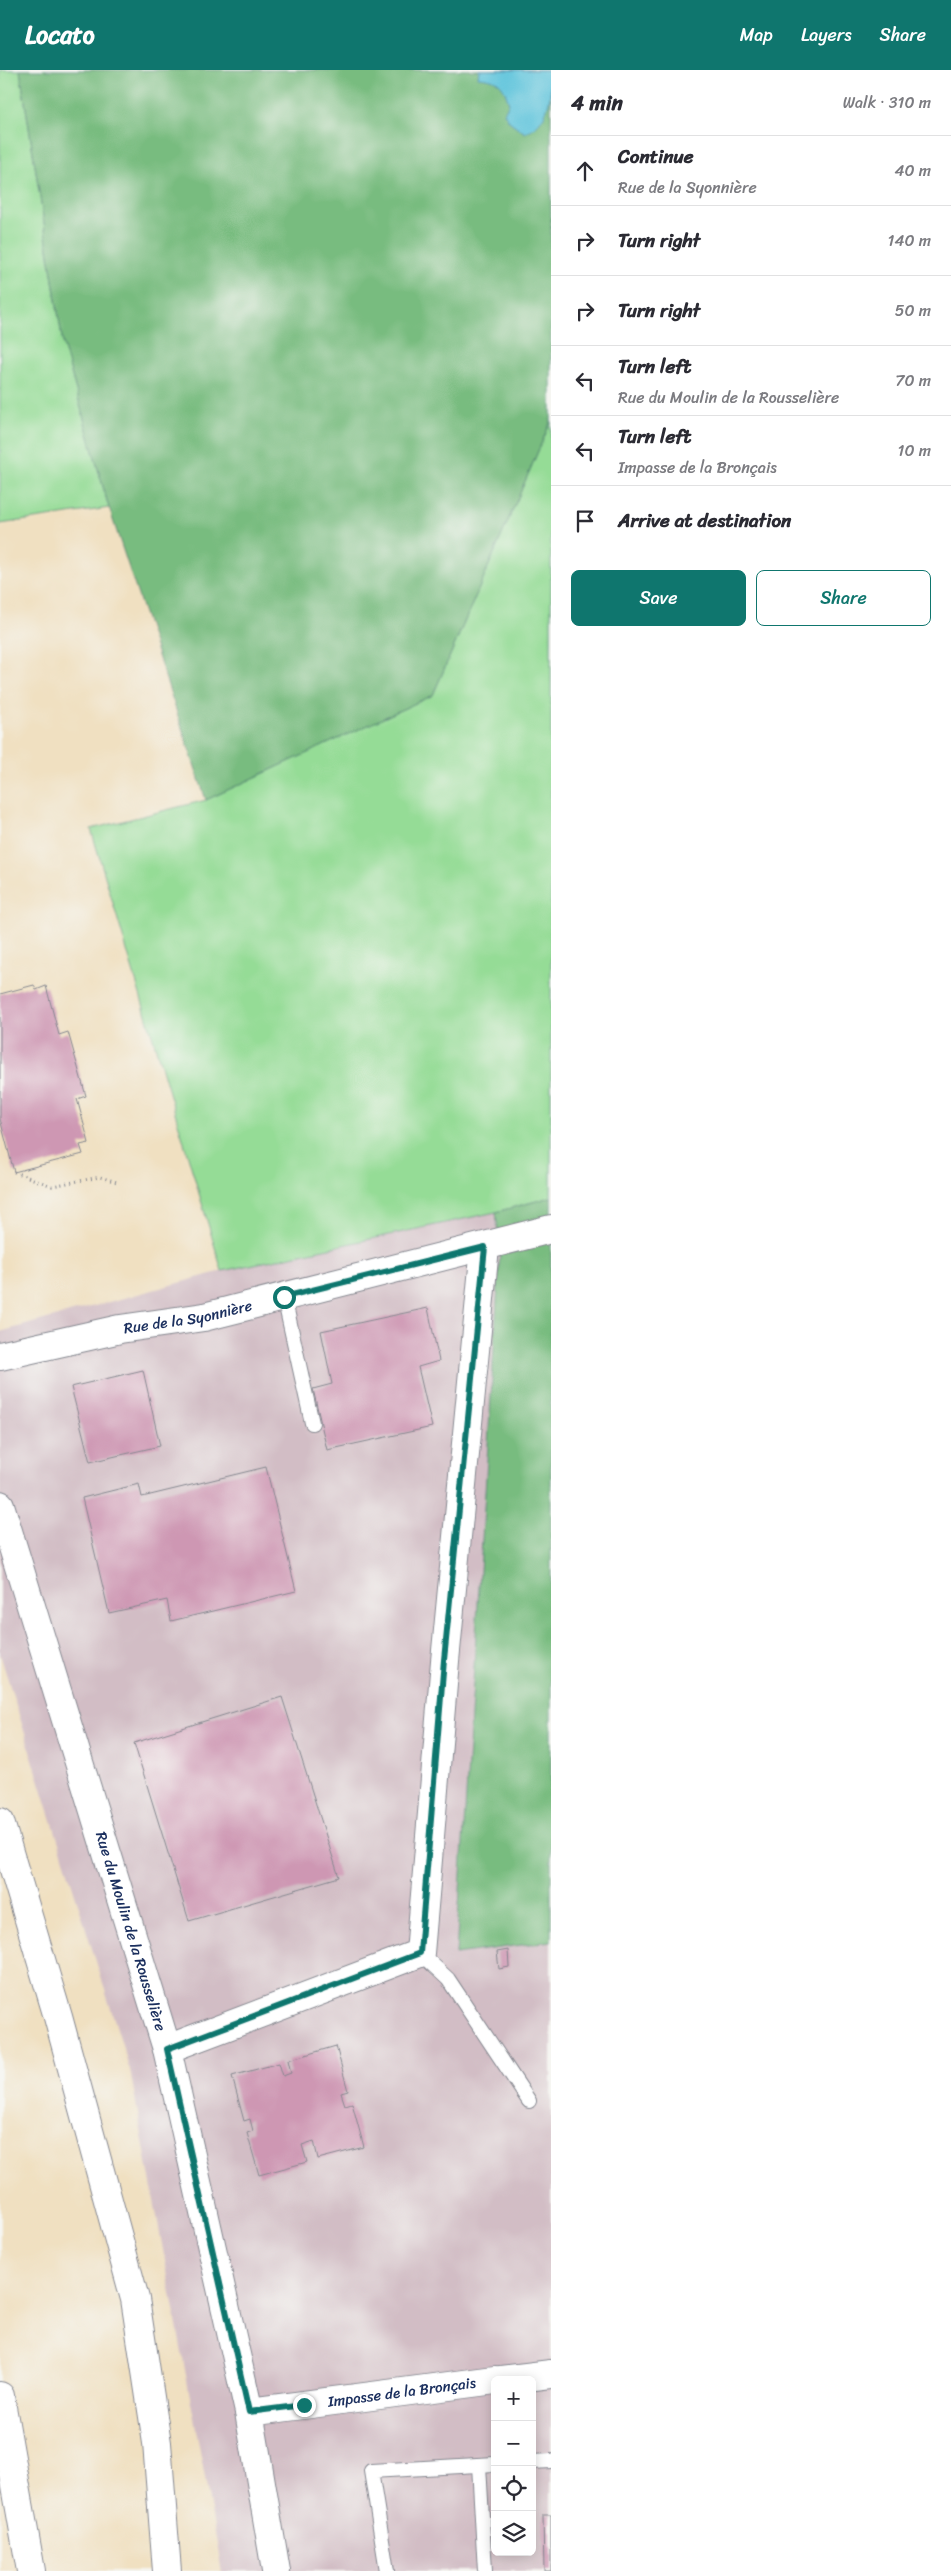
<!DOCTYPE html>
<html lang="en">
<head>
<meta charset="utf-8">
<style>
  :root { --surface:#fff; --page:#f2f2f3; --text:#2b2b33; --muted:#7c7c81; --line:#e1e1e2; --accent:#0f766e }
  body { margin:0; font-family:Sriracha,sans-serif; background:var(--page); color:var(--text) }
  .controls { position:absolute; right:15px; bottom:15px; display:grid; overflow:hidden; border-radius:8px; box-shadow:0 2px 12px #0003 }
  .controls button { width:45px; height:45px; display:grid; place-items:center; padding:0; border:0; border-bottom:1px solid var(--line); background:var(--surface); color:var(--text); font:25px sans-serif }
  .stop { position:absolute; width:15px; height:15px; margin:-11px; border:4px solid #0f766e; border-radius:50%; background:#fff }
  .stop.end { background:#0f766e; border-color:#fff; box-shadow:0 1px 5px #0008 }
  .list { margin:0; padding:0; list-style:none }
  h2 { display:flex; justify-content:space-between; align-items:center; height:65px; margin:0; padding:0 20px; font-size:21px }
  h2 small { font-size:16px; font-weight:400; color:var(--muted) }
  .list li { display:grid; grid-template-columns:32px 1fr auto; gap:15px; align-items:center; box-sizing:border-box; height:70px; padding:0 20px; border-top:1px solid var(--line) }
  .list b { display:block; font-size:19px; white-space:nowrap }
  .list p { margin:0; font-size:16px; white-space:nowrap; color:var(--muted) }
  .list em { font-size:16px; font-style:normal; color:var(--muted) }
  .actions { display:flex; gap:10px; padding:15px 20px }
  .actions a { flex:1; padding:11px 0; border:1px solid var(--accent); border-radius:8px; text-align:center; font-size:18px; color:var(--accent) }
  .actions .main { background:var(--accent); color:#fff }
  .icon { flex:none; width:28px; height:28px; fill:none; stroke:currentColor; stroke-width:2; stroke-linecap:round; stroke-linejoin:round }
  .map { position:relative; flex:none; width:551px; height:2501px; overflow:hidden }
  header { display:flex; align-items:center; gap:30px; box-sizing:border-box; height:70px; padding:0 25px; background:var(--accent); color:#fff }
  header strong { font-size:24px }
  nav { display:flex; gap:28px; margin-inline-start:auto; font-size:18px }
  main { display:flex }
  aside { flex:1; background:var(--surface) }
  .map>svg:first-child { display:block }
  .industrial { fill:#d2bdc5; fill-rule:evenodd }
  .green { fill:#95dc96; stroke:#58867a }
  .forest { fill:#78bc7f; stroke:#4a766e }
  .water { fill:#5fc4dc; stroke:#3d7a9d }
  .building { fill:#ce97b3 }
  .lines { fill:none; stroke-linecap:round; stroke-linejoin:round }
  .service-casing { stroke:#868890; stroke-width:16 }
  .minor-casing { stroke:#868890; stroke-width:30 }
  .tertiary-casing { stroke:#868890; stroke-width:30 }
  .trunk-casing { stroke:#868890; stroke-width:30 }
  .path { stroke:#868890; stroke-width:3; stroke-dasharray:1 4; stroke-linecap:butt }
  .service { stroke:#fff; stroke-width:14 }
  .minor { stroke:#fff; stroke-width:28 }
  .tertiary { stroke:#fff; stroke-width:28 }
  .trunk { stroke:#fff; stroke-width:28 }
  .route { stroke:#0f766e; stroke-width:6 }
  .labels { text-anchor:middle; stroke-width:4; stroke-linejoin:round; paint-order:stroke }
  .street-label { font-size:15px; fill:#1b2f5e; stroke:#f6f6f2 }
</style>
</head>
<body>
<header>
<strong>Locato</strong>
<nav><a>Map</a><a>Layers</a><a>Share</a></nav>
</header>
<main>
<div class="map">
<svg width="551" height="2501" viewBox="0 0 551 2501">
  <rect width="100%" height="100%" fill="#f6f6f2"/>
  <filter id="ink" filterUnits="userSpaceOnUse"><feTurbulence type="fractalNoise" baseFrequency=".02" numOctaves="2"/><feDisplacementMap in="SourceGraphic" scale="10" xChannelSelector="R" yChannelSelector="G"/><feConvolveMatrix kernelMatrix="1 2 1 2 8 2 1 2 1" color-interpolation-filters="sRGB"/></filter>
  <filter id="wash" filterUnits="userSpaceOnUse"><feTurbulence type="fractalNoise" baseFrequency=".0096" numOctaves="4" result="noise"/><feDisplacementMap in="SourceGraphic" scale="20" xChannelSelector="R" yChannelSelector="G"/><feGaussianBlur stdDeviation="1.12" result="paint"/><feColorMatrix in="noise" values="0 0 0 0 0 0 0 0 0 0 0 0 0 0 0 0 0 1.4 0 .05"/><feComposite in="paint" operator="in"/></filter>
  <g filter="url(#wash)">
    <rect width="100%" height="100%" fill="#f0e0c1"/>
    <path class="industrial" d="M 496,1142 L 500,1183 L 456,1883 L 551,1871 L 551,2501 L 222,2501 L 130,2000 L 0,1584 L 0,1262 L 222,1201 ZM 495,2310 L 532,2310 L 532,2482 L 495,2482 Z"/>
    <g class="green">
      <path d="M 0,0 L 20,0 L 63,274 L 109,438 L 0,454 Z"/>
      <path d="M 551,351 L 551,1127 L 496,1142 L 222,1201 L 91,759 L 206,730 L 433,625 Z"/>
    </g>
    <g class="forest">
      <path d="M 20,0 L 551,0 L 551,351 L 433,625 L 206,730 L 109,438 L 63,274 Z"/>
      <path d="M 551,1127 L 551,1871 L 456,1884 L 500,1183 L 496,1142 Z"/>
    </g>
    <path class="water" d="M 479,0 L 551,0 C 551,25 551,51 525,63 L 509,51 L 504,43 L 509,33 C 503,13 499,9 478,7 Z"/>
    <g id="blocks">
      <g class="building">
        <path d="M 34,915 L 36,920 L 46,916 L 59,965 L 68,962 L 86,1026 L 77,1029 L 89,1073 L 80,1075 L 83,1084 L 14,1102 L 0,1049 L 0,924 Z"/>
        <path d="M 428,1238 L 439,1291 L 418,1297 L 432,1357 L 327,1380 L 313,1319 L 332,1314 L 321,1261 Z"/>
        <path d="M 143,1300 L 160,1376 L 90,1392 L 71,1317 Z"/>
        <path d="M 266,1397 L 296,1521 L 171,1551 L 167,1530 L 109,1543 L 82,1428 L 139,1414 L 142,1427 Z"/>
        <path d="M 282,1627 L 339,1807 L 189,1851 L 134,1673 Z"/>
        <path d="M 508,1880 L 509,1897 L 499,1899 L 497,1882 Z"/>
        <path d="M 336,1976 L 348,2021 L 341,2023 L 345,2035 L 352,2033 L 364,2077 L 318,2089 L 314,2071 L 302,2075 L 307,2092 L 259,2105 L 247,2063 L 253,2061 L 250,2049 L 244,2051 L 232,2006 L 279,1993 L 283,2006 L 291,2003 L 288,1990 Z"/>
        <path d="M 543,2445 L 551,2445 L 551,2501 L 544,2501 Z"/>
      </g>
    </g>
  </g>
  <g filter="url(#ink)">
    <use href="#blocks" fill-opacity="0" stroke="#868890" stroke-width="1"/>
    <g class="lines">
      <g class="service-casing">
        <g id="service">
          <path d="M 284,1227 L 312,1353"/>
          <path d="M 420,1883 L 448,1909 L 529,2031"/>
          <path d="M 532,2392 L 551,2391"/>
          <path d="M 479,2395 L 485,2501"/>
          <path d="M 387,2501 L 371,2401 L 495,2394"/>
        </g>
      </g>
      <g class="minor-casing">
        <g id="minor">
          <path d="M 167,1979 L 420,1883 L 445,1591 L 485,1177"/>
          <path d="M 501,2310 L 551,2304"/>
          <path id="s1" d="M 249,2342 L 495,2310"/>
        </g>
      </g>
      <g class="tertiary-casing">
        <g id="tertiary">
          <path id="s2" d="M 0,1286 L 120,1259 L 204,1247 L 551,1159"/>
          <path id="s3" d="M 0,1435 L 167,1979 L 249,2342 L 276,2501"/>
        </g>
      </g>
      <g class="trunk-casing">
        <g id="trunk">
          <path d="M 0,1752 L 58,1947 L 135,2229 L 157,2373 L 167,2501"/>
          <path d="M 0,2326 L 31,2501"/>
        </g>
      </g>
      <path class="path" d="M 14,1102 L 52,1116 L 100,1107 L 117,1112"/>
      <use href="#service" class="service"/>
      <use href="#minor" class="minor"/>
      <use href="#tertiary" class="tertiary"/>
      <use href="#trunk" class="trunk"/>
    </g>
  </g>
  <g class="lines" filter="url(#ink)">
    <path class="route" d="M 284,1227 L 485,1177 L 444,1590 L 420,1883 L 167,1979 L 249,2342 L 304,2335"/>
  </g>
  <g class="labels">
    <g class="street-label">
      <text dy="5" stroke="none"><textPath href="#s2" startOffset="192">Rue de la Syonnière</textPath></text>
      <text dy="5" stroke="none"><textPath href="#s3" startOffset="446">Rue du Moulin de la Rousselière</textPath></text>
      <text dy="5" stroke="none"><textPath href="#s1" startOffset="154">Impasse de la Bronçais</textPath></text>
    </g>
  </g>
</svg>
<div class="controls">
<button>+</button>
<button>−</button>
<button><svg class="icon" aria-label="locate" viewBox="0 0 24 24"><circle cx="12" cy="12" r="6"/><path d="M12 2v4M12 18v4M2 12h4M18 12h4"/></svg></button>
<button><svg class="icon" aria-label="layers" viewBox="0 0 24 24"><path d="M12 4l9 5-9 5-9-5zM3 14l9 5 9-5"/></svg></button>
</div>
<div class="stop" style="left:284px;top:1227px"></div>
<div class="stop end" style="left:304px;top:2335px"></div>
</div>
<aside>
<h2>4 min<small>Walk · 310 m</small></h2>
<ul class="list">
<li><svg class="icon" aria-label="ahead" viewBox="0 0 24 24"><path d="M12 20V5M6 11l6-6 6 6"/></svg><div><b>Continue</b><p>Rue de la Syonnière</p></div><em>40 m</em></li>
<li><svg class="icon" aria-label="right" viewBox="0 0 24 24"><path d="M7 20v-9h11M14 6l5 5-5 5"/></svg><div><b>Turn right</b></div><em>140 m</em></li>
<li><svg class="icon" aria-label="right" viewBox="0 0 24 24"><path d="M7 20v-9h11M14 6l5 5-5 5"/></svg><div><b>Turn right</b></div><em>50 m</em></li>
<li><svg class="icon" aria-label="left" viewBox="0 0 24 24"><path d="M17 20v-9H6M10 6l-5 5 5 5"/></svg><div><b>Turn left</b><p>Rue du Moulin de la Rousselière</p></div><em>70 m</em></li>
<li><svg class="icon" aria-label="left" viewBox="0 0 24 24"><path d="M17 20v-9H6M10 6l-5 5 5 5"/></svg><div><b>Turn left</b><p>Impasse de la Bronçais</p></div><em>10 m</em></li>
<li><svg class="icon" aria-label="arrive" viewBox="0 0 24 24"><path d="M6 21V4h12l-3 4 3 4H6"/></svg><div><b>Arrive at destination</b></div></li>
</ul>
<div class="actions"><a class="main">Save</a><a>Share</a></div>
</aside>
</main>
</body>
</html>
